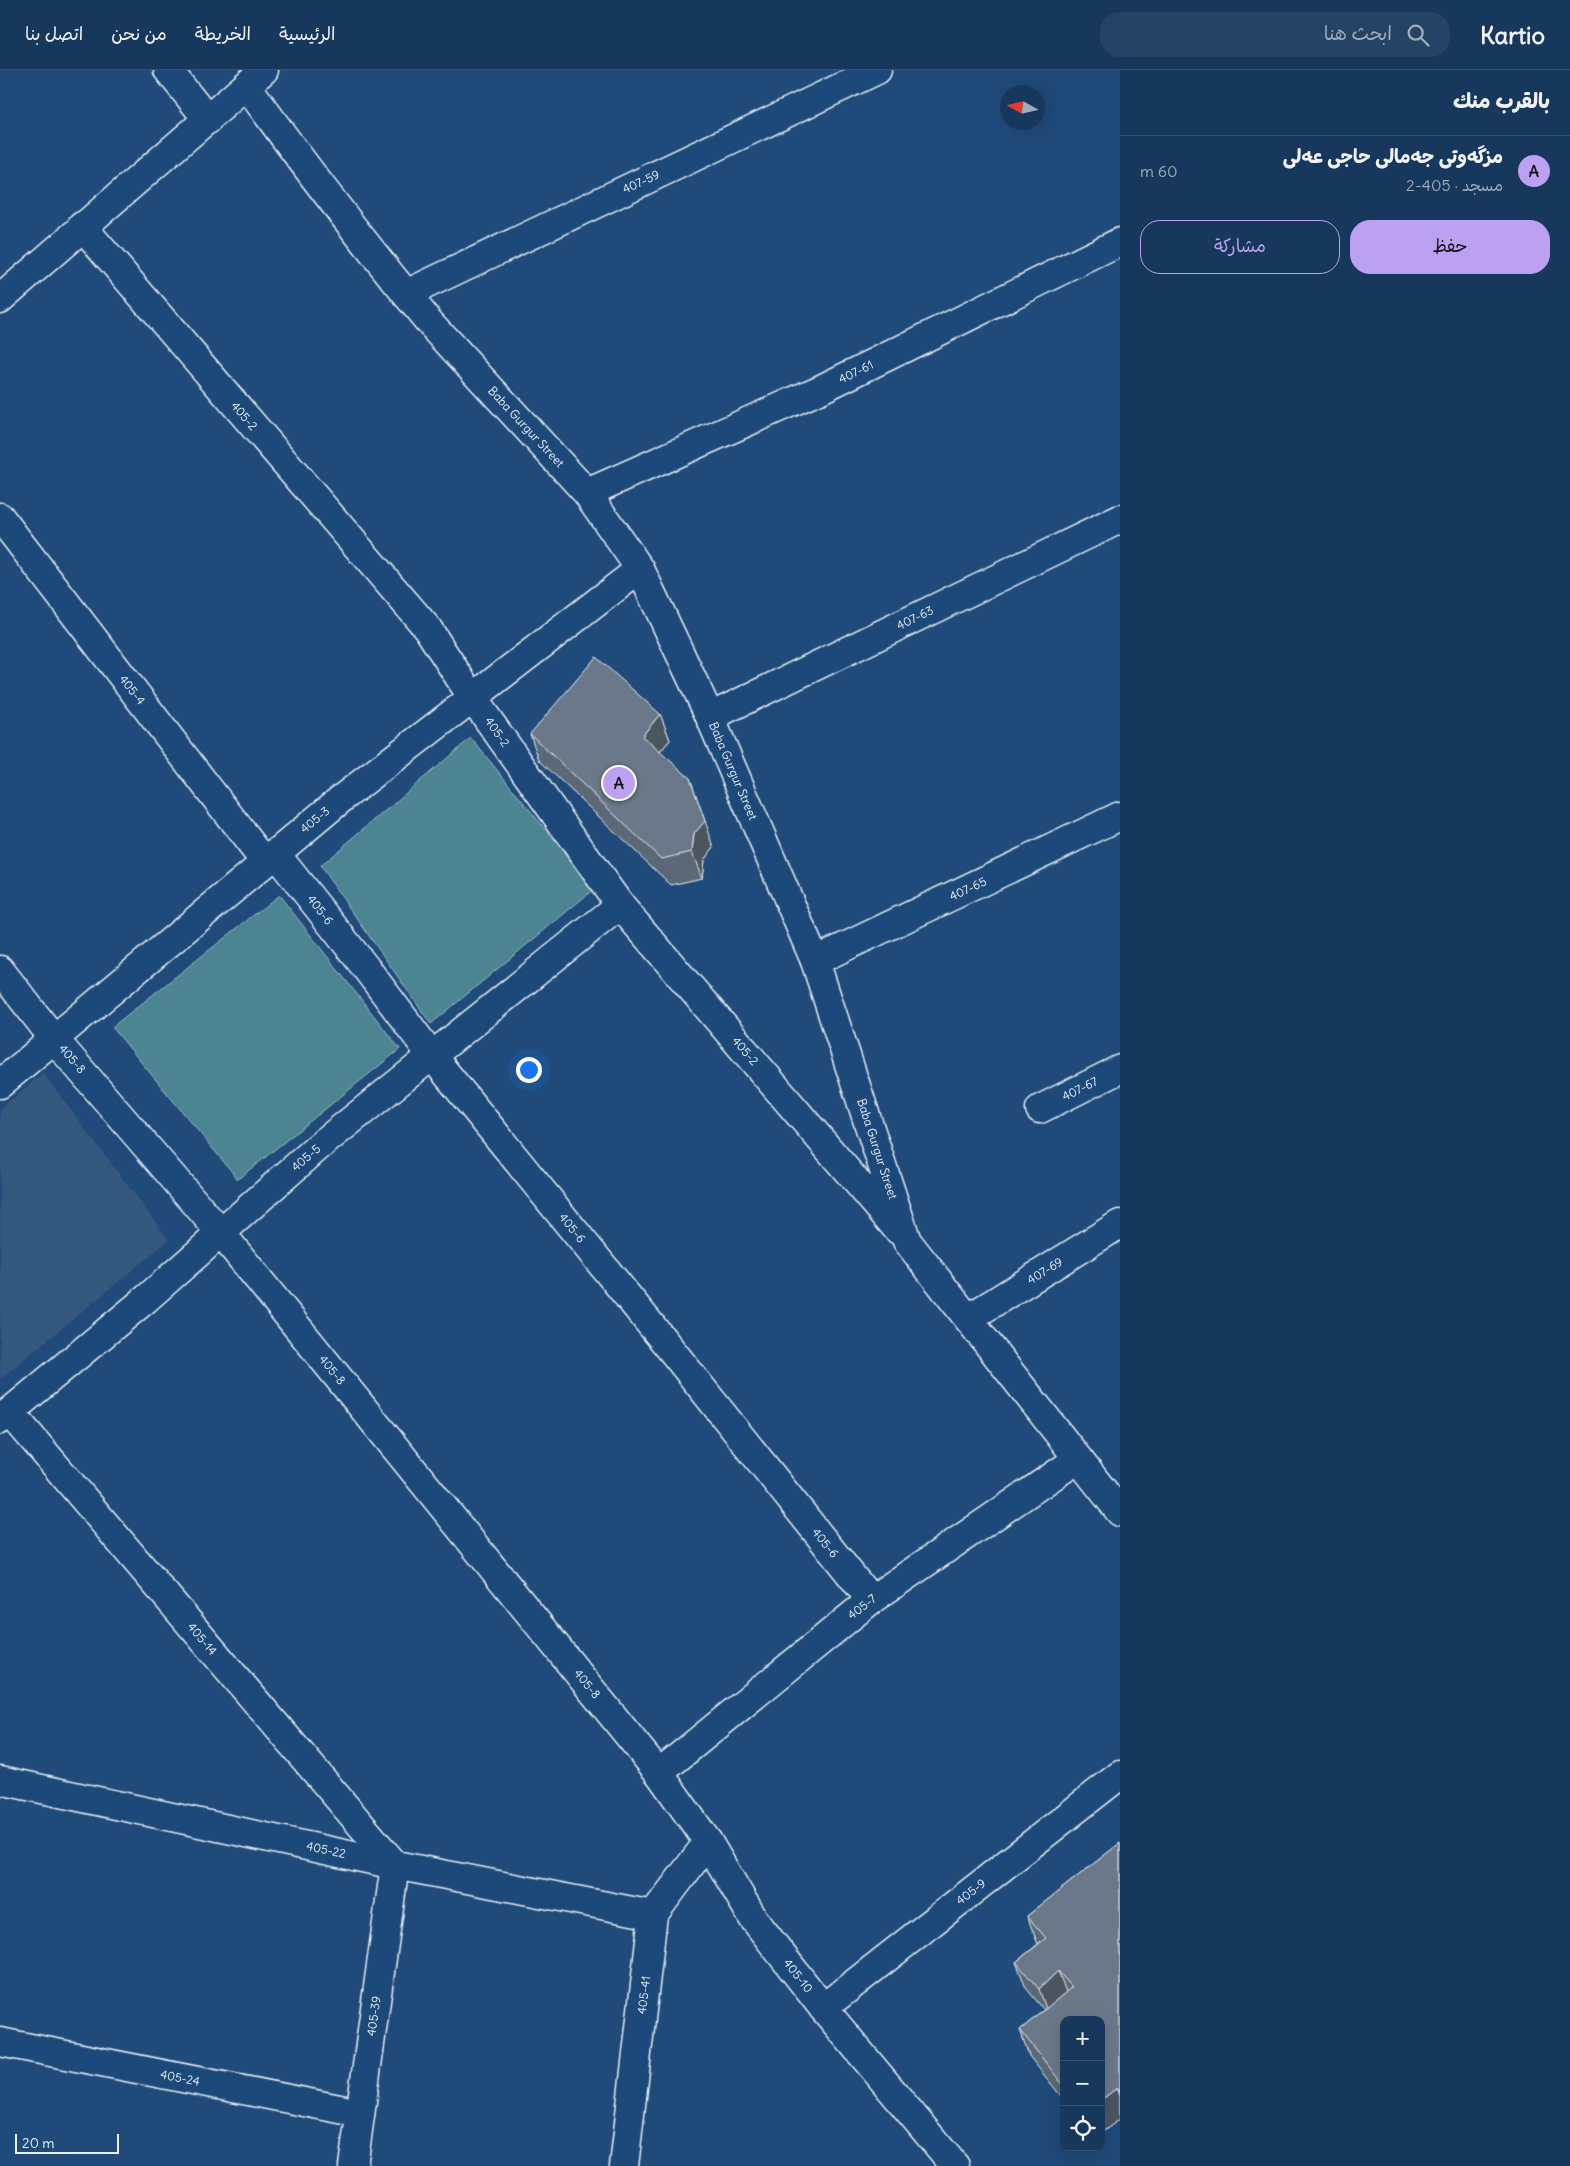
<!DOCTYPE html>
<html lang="ar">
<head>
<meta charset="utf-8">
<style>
  :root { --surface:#17385c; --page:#244365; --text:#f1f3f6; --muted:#9eacbb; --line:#365272; --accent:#bca0f2 }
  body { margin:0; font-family:Delius,"Playpen Sans Arabic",sans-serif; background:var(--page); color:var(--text); direction:rtl }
  .controls { position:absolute; right:15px; bottom:15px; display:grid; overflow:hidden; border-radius:10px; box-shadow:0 5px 20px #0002 }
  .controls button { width:45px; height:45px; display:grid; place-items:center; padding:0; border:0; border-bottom:1px solid var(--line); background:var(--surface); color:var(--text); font:25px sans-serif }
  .compass { position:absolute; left:1000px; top:15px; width:45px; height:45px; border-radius:50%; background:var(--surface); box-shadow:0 5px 20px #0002; rotate:278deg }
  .scale { position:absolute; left:15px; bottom:12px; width:104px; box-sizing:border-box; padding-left:5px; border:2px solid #e8f1f8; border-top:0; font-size:14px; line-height:18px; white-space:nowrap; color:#e8f1f8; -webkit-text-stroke:4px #1f4a7a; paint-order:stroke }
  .you { position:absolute; left:528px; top:999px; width:18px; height:18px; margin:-12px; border:4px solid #fff; border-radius:50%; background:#1a73e8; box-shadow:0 0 0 8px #1a73e833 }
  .badge { display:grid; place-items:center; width:32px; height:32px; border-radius:50%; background:var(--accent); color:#111; font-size:16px; font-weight:700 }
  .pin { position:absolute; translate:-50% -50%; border:2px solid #fff; box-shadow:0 1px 5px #0006 }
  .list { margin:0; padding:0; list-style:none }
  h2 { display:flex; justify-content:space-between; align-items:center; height:65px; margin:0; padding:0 20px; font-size:21px }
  h2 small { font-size:16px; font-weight:400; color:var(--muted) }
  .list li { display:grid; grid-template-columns:32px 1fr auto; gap:15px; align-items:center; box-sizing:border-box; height:70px; padding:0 20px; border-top:1px solid var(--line) }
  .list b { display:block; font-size:19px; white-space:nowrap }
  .list p { margin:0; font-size:16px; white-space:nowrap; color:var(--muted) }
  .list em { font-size:16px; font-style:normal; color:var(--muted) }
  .actions { display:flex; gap:10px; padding:15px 20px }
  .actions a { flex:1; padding:11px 0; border:1px solid var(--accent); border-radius:20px; text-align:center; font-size:18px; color:var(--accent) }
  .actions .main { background:var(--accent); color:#111 }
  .icon { flex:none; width:28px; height:28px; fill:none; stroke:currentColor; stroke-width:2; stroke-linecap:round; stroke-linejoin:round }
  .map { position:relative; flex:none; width:1120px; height:2096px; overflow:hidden; direction:ltr }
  header { display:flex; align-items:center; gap:30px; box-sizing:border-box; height:70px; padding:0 25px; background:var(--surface); border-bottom:1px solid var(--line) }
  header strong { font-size:24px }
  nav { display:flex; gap:28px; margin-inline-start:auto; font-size:18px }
  .search { width:350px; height:45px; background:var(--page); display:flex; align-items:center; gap:12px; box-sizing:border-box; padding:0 18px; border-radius:20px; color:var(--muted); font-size:19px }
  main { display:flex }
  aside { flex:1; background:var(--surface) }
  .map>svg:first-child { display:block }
  .built { fill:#36587e }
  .park { fill:#4e8491; stroke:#9bbac4 }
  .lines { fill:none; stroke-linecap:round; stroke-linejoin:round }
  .minor-casing { stroke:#e8f1f8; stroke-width:31 }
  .minor { stroke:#1f4a7a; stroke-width:28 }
  .wall { fill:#5c6776; stroke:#e8f1f8 }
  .shaded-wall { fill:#4b5460; stroke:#e8f1f8 }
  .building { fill:#6b7889; stroke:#e8f1f8 }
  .labels { text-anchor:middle; stroke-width:4; stroke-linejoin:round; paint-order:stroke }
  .street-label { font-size:12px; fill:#e8f1f8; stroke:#1f4a7a }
</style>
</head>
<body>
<header>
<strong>Kartio</strong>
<div class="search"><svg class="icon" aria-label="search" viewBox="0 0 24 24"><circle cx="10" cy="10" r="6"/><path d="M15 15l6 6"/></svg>ابحث هنا</div>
<nav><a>الرئيسية</a><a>الخريطة</a><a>من نحن</a><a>اتصل بنا</a></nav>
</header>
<main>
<aside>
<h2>بالقرب منك<small></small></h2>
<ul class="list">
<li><span class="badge">A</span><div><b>مزگەوتی جەمالی حاجی عەلی</b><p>مسجد · 405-2</p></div><em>60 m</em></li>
</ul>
<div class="actions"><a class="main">حفظ</a><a>مشاركة</a></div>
</aside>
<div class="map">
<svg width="1120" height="2096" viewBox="0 0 1120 2096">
  <rect width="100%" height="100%" fill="#1f4a7a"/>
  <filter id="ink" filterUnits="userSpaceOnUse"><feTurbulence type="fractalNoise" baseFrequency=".02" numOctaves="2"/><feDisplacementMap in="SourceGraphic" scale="10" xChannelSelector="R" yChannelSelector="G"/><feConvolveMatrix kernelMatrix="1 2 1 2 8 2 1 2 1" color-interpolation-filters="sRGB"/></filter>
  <g filter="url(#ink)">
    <path class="built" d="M 43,1003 L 169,1170 L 0,1309 L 0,1039 Z"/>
    <g class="park">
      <path d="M 471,668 L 594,819 L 431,954 L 320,796 Z"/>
      <path d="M 279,825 L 400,979 L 238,1109 L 112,957 Z"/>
    </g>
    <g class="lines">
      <g class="minor-casing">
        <g id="minor">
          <path d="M 168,0 L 208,50"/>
          <path d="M 247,16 C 305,97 366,176 430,253 L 587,423 L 640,499 L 710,647 L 815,891 L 907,1171 L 1120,1442"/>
          <path d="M 82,156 L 428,559 L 472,627 L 620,835 L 898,1160"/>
          <path d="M 406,224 L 877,0"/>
          <path d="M 0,229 L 264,0"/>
          <path d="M 587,423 L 821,319 L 1120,172"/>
          <path d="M 0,447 L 265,792"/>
          <path d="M 710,647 L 1120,449"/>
          <path d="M 275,783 L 366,898 L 432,986 L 673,1282 L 871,1530"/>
          <path d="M 815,891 L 1120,746"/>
          <path d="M 0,900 L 54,969 L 221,1163 L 659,1703 L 708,1772 L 753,1848 L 823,1938 L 955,2096"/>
          <path d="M 0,1014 L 341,729 L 640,499"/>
          <path d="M 1040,1039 L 1120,999"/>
          <path d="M 969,1248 L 1120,1154"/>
          <path d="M 10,1342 L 395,1795 L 353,2096"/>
          <path d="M 0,1350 L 146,1229 L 318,1077 L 620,835"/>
          <path d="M 659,1703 L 871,1530 L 1078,1389"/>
          <path d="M 0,1710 L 395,1795 L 653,1845"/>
          <path d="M 823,1938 L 1120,1705"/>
          <path d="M 0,1972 L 360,2043"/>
          <path d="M 624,2096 L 653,1845 L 708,1772"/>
        </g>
      </g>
      <use href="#minor" class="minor"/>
    </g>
    <g class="wall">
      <path d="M 660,644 L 670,670 L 660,682 L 714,777 L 704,790 L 702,808 L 671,815 L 539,690 L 530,664 Z"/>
      <path d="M 1120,1773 L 1120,2049 L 1101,2063 L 1101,1950 L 1064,1950 L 1064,2030 L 1029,1986 L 1020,1960 L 1044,1940 L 1026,1918 L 1016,1892 L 1038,1874 L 1037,1872 L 1027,1846 Z"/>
    </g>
    <g class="shaded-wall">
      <path d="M 660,644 L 670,670 L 651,692 L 642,666 Z"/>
      <path d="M 690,708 L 714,777 L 704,790 L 702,808 L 692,782 L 694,764 Z"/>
      <path d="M 1058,1901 L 1068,1927 L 1048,1944 L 1039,1919 Z"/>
      <path d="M 1117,2018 L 1120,2026 L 1120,2049 L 1101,2063 L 1101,2030 Z"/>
    </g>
    <g class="building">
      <path d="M 596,587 L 660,644 L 642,666 L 690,708 L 705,751 L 694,764 L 692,782 L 661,789 L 530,664 Z"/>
      <path d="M 1120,1773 L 1120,2022 L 1117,2018 L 1101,2030 L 1101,1950 L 1064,1950 L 1064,2016 L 1020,1960 L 1072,1917 L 1058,1901 L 1039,1919 L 1016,1892 L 1046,1868 L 1027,1846 Z"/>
    </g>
  </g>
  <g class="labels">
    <g class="street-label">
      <text transform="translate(641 112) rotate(-25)" y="4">407-59</text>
      <text transform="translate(856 302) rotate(-26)" y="4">407-61</text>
      <text transform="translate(244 346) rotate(49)" y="4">405-2</text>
      <text transform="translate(526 357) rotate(47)" y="4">Baba Gurgur Street</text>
      <text transform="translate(915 548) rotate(-26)" y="4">407-63</text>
      <text transform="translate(132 620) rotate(52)" y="4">405-4</text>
      <text transform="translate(497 662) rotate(55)" y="4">405-2</text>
      <text transform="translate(733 701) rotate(67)" y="4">Baba Gurgur Street</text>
      <text transform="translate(315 750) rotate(-40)" y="4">405-3</text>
      <text transform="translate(968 819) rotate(-25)" y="4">407-65</text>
      <text transform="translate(320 840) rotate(52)" y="4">405-6</text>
      <text transform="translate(745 981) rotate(49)" y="4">405-2</text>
      <text transform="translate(72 989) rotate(49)" y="4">405-8</text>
      <text transform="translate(1080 1019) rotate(-26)" y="4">407-67</text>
      <text transform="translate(877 1079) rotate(72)" y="4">Baba Gurgur Street</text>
      <text transform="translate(306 1088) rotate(-41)" y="4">405-5</text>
      <text transform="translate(572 1158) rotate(51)" y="4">405-6</text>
      <text transform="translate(1045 1201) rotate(-32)" y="4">407-69</text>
      <text transform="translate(332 1300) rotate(51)" y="4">405-8</text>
      <text transform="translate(825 1473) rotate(51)" y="4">405-6</text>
      <text transform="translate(862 1537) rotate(-38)" y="4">405-7</text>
      <text transform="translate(202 1569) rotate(50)" y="4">405-14</text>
      <text transform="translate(587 1614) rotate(51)" y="4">405-8</text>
      <text transform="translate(326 1780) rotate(12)" y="4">405-22</text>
      <text transform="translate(971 1822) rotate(-38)" y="4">405-9</text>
      <text transform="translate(798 1906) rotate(52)" y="4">405-10</text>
      <text transform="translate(644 1925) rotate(-83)" y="4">405-41</text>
      <text transform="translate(374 1946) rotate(-82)" y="4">405-39</text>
      <text transform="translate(180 2008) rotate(11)" y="4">405-24</text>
    </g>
  </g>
</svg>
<div class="controls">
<button>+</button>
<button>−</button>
<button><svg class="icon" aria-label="locate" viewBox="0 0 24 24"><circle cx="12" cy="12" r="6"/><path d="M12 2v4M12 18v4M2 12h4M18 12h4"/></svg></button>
</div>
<svg class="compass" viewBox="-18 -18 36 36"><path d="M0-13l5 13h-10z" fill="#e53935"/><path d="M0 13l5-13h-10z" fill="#9eacbb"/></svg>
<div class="scale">20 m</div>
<div class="you"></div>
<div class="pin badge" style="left:619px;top:713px">A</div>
</div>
</main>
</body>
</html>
